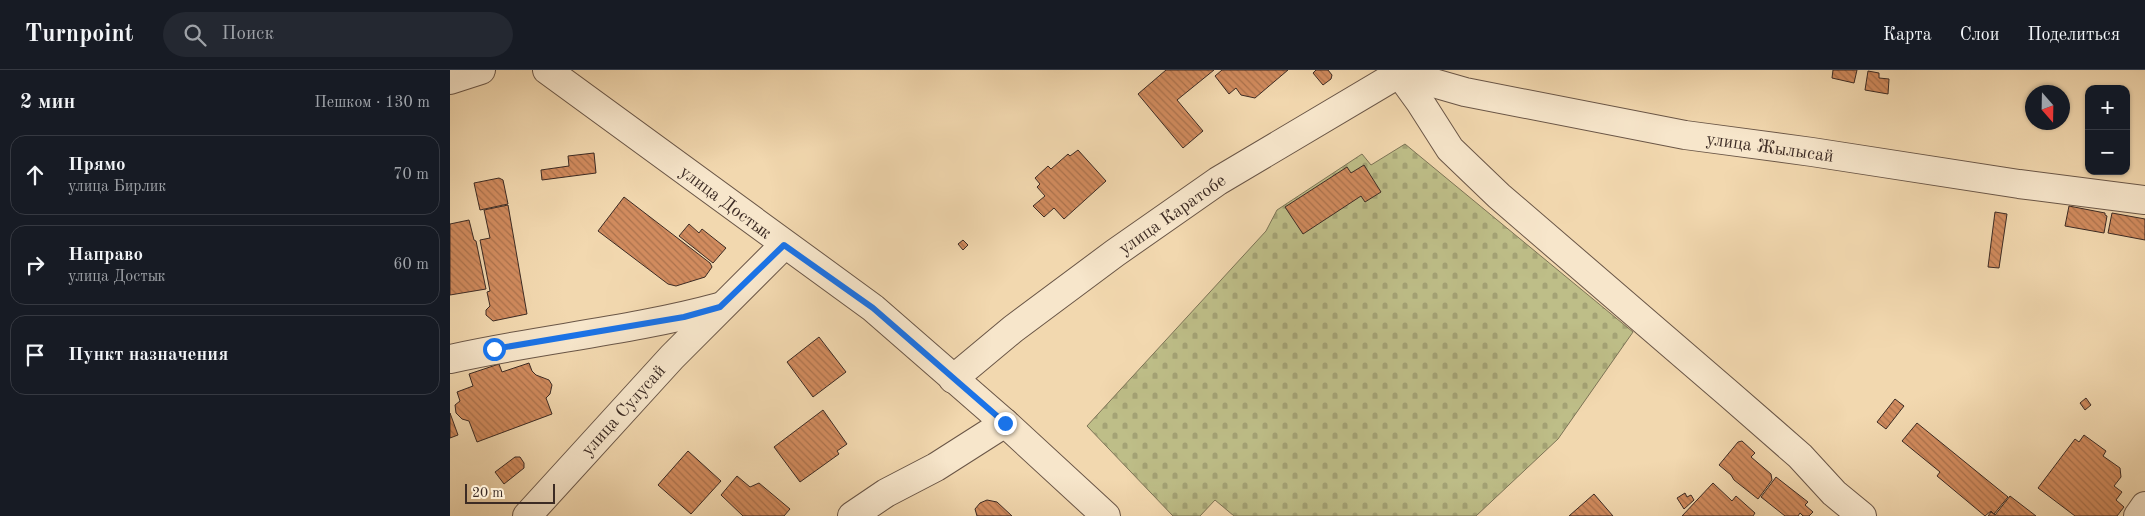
<!DOCTYPE html>
<html lang="ru">
<head>
<meta charset="utf-8">
<style>
  :root { --surface:#171b24; --page:#242831; --text:#f1f3f6; --muted:#9ea1a6; --line:#363941 }
  body { margin:0; font-family:"Old Standard TT",serif; background:var(--page); color:var(--text) }
  .controls { position:absolute; right:15px; top:15px; display:grid; overflow:hidden; border-radius:10px; box-shadow:0 1px 4px #0004 }
  .controls button { width:45px; height:45px; display:grid; place-items:center; padding:0; border:0; border-bottom:1px solid var(--line); background:var(--surface); color:var(--text); font:25px sans-serif }
  .compass { position:absolute; left:1575px; top:15px; width:45px; height:45px; border-radius:50%; background:var(--surface); box-shadow:0 1px 4px #0004; rotate:160deg }
  .scale { position:absolute; left:15px; bottom:12px; width:90px; box-sizing:border-box; padding-left:5px; border:2px solid #3c2b24; border-top:0; font-size:14px; line-height:18px; white-space:nowrap; color:#3c2b24; -webkit-text-stroke:4px #f7e6cb; paint-order:stroke }
  .stop { position:absolute; width:15px; height:15px; margin:-11px; border:4px solid #1a73e8; border-radius:50%; background:#fff }
  .stop.end { background:#1a73e8; border-color:#fff; box-shadow:0 1px 5px #0008 }
  .list { margin:0; padding:0; list-style:none }
  h2 { display:flex; justify-content:space-between; align-items:center; height:65px; margin:0; padding:0 20px; font-size:21px }
  h2 small { font-size:16px; font-weight:400; color:var(--muted) }
  .list li { display:grid; grid-template-columns:32px 1fr auto; gap:15px; align-items:center; box-sizing:border-box; height:80px; margin:0 10px 10px; padding:0 10px; border:1px solid var(--line); border-radius:15px }
  .list b { display:block; font-size:19px; white-space:nowrap }
  .list p { margin:0; font-size:16px; white-space:nowrap; color:var(--muted) }
  .list em { font-size:16px; font-style:normal; color:var(--muted) }
  .icon { flex:none; width:28px; height:28px; fill:none; stroke:currentColor; stroke-width:2; stroke-linecap:round; stroke-linejoin:round }
  .map { position:relative; flex:none; width:1695px; height:446px; overflow:hidden }
  header { display:flex; align-items:center; gap:30px; box-sizing:border-box; height:70px; padding:0 25px; background:var(--surface); border-bottom:1px solid var(--line) }
  header strong { font-size:24px }
  nav { display:flex; gap:28px; margin-inline-start:auto; font-size:18px }
  .search { width:350px; height:45px; background:var(--page); display:flex; align-items:center; gap:12px; box-sizing:border-box; padding:0 18px; border-radius:28px; color:var(--muted); font-size:19px }
  main { display:flex }
  aside { flex:1; background:var(--surface) }
  .map>svg:first-child { display:block }
  .cemetery { fill:url(#cemetery-stones); stroke:#7d7456 }
  .building { fill:url(#building-back-hatch); stroke:#3c2b24 }
  .lines { fill:none; stroke-linecap:round; stroke-linejoin:round }
  .minor-casing { stroke:#6a5647; stroke-width:30 }
  .minor { stroke:#f7e6cb; stroke-width:28 }
  .route { stroke:#1a73e8; stroke-width:6 }
  .labels { text-anchor:middle; stroke-width:4.5; stroke-linejoin:round; paint-order:stroke }
  .street-label { font-size:18px; fill:#3c2b24; stroke:#f7e6cb }
</style>
</head>
<body>
<header>
<strong>Turnpoint</strong>
<div class="search"><svg class="icon" aria-label="search" viewBox="0 0 24 24"><circle cx="10" cy="10" r="6"/><path d="M15 15l6 6"/></svg>Поиск</div>
<nav><a>Карта</a><a>Слои</a><a>Поделиться</a></nav>
</header>
<main>
<aside>
<h2>2 мин<small>Пешком · 130 m</small></h2>
<ul class="list">
<li><svg class="icon" aria-label="ahead" viewBox="0 0 24 24"><path d="M12 20V5M6 11l6-6 6 6"/></svg><div><b>Прямо</b><p>улица Бирлик</p></div><em>70 m</em></li>
<li><svg class="icon" aria-label="right" viewBox="0 0 24 24"><path d="M7 20v-9h11M14 6l5 5-5 5"/></svg><div><b>Направо</b><p>улица Достык</p></div><em>60 m</em></li>
<li><svg class="icon" aria-label="arrive" viewBox="0 0 24 24"><path d="M6 21V4h12l-3 4 3 4H6"/></svg><div><b>Пункт назначения</b></div></li>
</ul>
</aside>
<div class="map">
<svg width="1695" height="446" viewBox="0 0 1695 446">
  <defs>
    <pattern id="cemetery-stones" width="16" height="16" patternUnits="userSpaceOnUse" patternTransform="scale(1.25)"><rect width="16" height="16" fill="#bebe88"/><path d="M2 7V4a2 2 0 0 1 4 0v3zM10 15v-3a2 2 0 0 1 4 0v3z" fill="#a4a375"/></pattern>
    <pattern id="building-back-hatch" width="6" height="6" patternUnits="userSpaceOnUse" patternTransform="scale(1.25)"><rect width="6" height="6" fill="#d18b5e"/><path d="M-1 5l2 2M0 0l6 6M5-1l2 2" fill="none" stroke="#ab724d"/></pattern>
  </defs>
  <rect width="100%" height="100%" fill="#f2d8af"/>
  <filter id="stains"><feTurbulence type="fractalNoise" baseFrequency=".004" numOctaves="4"/><feColorMatrix values="0 0 0 0 .2 0 0 0 0 .09 0 0 0 0 .02 0 0 0 .5 -.17"/></filter>
  <radialGradient id="worn" r=".72"><stop offset=".6" stop-color="#630" stop-opacity="0"/><stop offset="1" stop-color="#630" stop-opacity=".3"/></radialGradient>
  <path class="cemetery" d="M 955,74 L 1183,262 L 1108,369 L 1026,446 L 784,446 L 765,430 L 750,446 L 723,446 L 637,356 L 816,161 L 827,140 L 912,84 L 921,95 Z"/>
  <g class="building">
    <path d="M 716,0 L 764,0 L 727,30 L 753,61 L 733,78 L 688,24 Z"/>
    <path d="M 838,0 L 805,28 L 791,25 L 786,18 L 779,24 L 765,6 L 772,0 Z"/>
    <path d="M 866,0 L 878,0 L 882,5 L 881,9 L 873,15 L 863,3 Z"/>
    <path d="M 1383,0 L 1407,0 L 1404,13 L 1382,8 Z"/>
    <path d="M 1418,1 L 1429,3 L 1429,8 L 1439,9 L 1438,24 L 1415,20 Z"/>
    <path d="M 628,80 L 656,111 L 614,149 L 604,138 L 594,147 L 583,136 L 595,126 L 587,117 L 590,114 L 585,108 L 598,96 L 601,99 L 618,84 L 620,86 Z"/>
    <path d="M 144,83 L 146,103 L 92,110 L 91,100 L 119,96 L 118,86 Z"/>
    <path d="M 914,95 L 931,122 L 915,132 L 911,126 L 853,164 L 835,137 L 897,97 L 901,103 Z"/>
    <path d="M 49,108 L 53,110 L 58,134 L 30,140 L 24,113 Z"/>
    <path d="M 174,127 L 260,193 L 262,197 L 255,207 L 226,216 L 218,214 L 148,161 Z"/>
    <path d="M 58,135 L 77,244 L 43,251 L 36,245 L 36,240 L 40,236 L 37,222 L 40,221 L 30,170 L 40,168 L 34,140 Z"/>
    <path d="M 1619,136 L 1655,143 L 1655,145 L 1657,146 L 1654,163 L 1615,156 Z"/>
    <path d="M 1545,142 L 1557,144 L 1549,198 L 1538,197 Z"/>
    <path d="M 1662,143 L 1695,149 L 1695,170 L 1658,163 Z"/>
    <path d="M 19,150 L 24,170 L 26,171 L 36,219 L 0,225 L 0,154 Z"/>
    <path d="M 239,154 L 249,163 L 252,159 L 276,178 L 263,193 L 229,166 Z"/>
    <path d="M 513,170 L 518,175 L 513,180 L 508,174 Z"/>
    <path d="M 369,267 L 396,302 L 363,327 L 337,292 Z"/>
    <path d="M 79,293 L 82,301 L 86,305 L 99,310 L 102,315 L 100,324 L 96,328 L 102,344 L 27,372 L 19,351 L 12,349 L 6,343 L 5,335 L 10,331 L 7,322 L 23,316 L 19,304 L 49,294 L 52,302 Z"/>
    <path d="M 1636,328 L 1641,335 L 1635,340 L 1630,333 Z"/>
    <path d="M 1445,329 L 1454,336 L 1436,359 L 1427,352 Z"/>
    <path d="M 373,340 L 397,374 L 387,381 L 389,384 L 350,412 L 324,377 Z"/>
    <path d="M 0,343 L 8,365 L 0,368 Z"/>
    <path d="M 1467,353 L 1558,427 L 1544,444 L 1541,441 L 1535,446 L 1487,406 L 1490,402 L 1452,371 Z"/>
    <path d="M 1634,365 L 1656,381 L 1653,386 L 1670,398 L 1671,407 L 1664,416 L 1672,422 L 1666,430 L 1674,437 L 1667,446 L 1625,446 L 1588,418 L 1625,369 L 1629,372 Z"/>
    <path d="M 1292,371 L 1305,383 L 1301,387 L 1321,404 L 1322,410 L 1308,429 L 1284,410 L 1281,405 L 1269,395 L 1288,372 Z"/>
    <path d="M 238,381 L 271,411 L 241,444 L 208,415 Z"/>
    <path d="M 65,387 L 70,387 L 74,393 L 74,398 L 54,414 L 45,402 Z"/>
    <path d="M 287,406 L 300,417 L 309,413 L 340,439 L 334,446 L 293,446 L 271,425 Z"/>
    <path d="M 1326,407 L 1358,432 L 1355,435 L 1363,442 L 1359,446 L 1353,446 L 1350,443 L 1348,446 L 1335,446 L 1311,427 Z"/>
    <path d="M 1263,413 L 1282,431 L 1286,426 L 1305,443 L 1303,446 L 1232,446 Z"/>
    <path d="M 1235,423 L 1237,427 L 1241,425 L 1244,430 L 1234,439 L 1227,428 Z"/>
    <path d="M 1144,424 L 1163,446 L 1119,446 Z"/>
    <path d="M 1560,426 L 1586,446 L 1538,446 L 1541,442 L 1545,445 Z"/>
    <path d="M 537,430 L 547,432 L 562,446 L 527,446 L 525,439 L 530,433 Z"/>
  </g>
  <g class="lines">
    <g class="minor-casing">
      <g id="minor">
        <path d="M 97,0 L 423,238 L 555,353 L 656,446"/>
        <path d="M 949,3 L 1015,22 L 1235,65 L 1362,82 L 1569,114 L 1695,130"/>
        <path d="M 949,3 L 970,32 L 1000,79 L 1049,126 L 1279,324 L 1350,386 L 1384,423 L 1412,446"/>
        <path d="M 0,10 L 31,0"/>
        <path d="M 0,289 C 89,269 181,261 269,237"/>
        <path d="M 503,309 L 563,259 L 665,183 L 768,111 L 955,0"/>
        <path d="M 77,446 L 222,287 L 334,175"/>
        <path d="M 402,446 L 436,423 L 486,397 L 555,353"/>
        <path d="M 1688,446 L 1695,436"/>
      </g>
    </g>
    <use href="#minor" class="minor"/>
  </g>
  <g class="lines">
    <path class="route" d="M 44,279 L 234,247 L 270,237 L 334,175 L 423,238 L 555,353"/>
  </g>
  <g class="labels">
    <g class="street-label">
      <text transform="translate(1320 77) rotate(8)" y="6">улица Жылысай</text>
      <text transform="translate(276 132) rotate(37)" y="6">улица Достык</text>
      <text transform="translate(722 144) rotate(-35)" y="6">улица Каратобе</text>
      <text transform="translate(173 340) rotate(-48)" y="6">улица Сулусай</text>
    </g>
  </g>
  <rect width="100%" height="100%" filter="url(#stains)"/>
  <rect width="100%" height="100%" fill="url(#worn)"/>
</svg>
<div class="controls">
<button>+</button>
<button>−</button>
</div>
<svg class="compass" viewBox="-18 -18 36 36"><path d="M0-13l5 13h-10z" fill="#e53935"/><path d="M0 13l5-13h-10z" fill="#9ea1a6"/></svg>
<div class="scale">20 m</div>
<div class="stop" style="left:44px;top:279px"></div>
<div class="stop end" style="left:555px;top:353px"></div>
</div>
</main>
</body>
</html>
